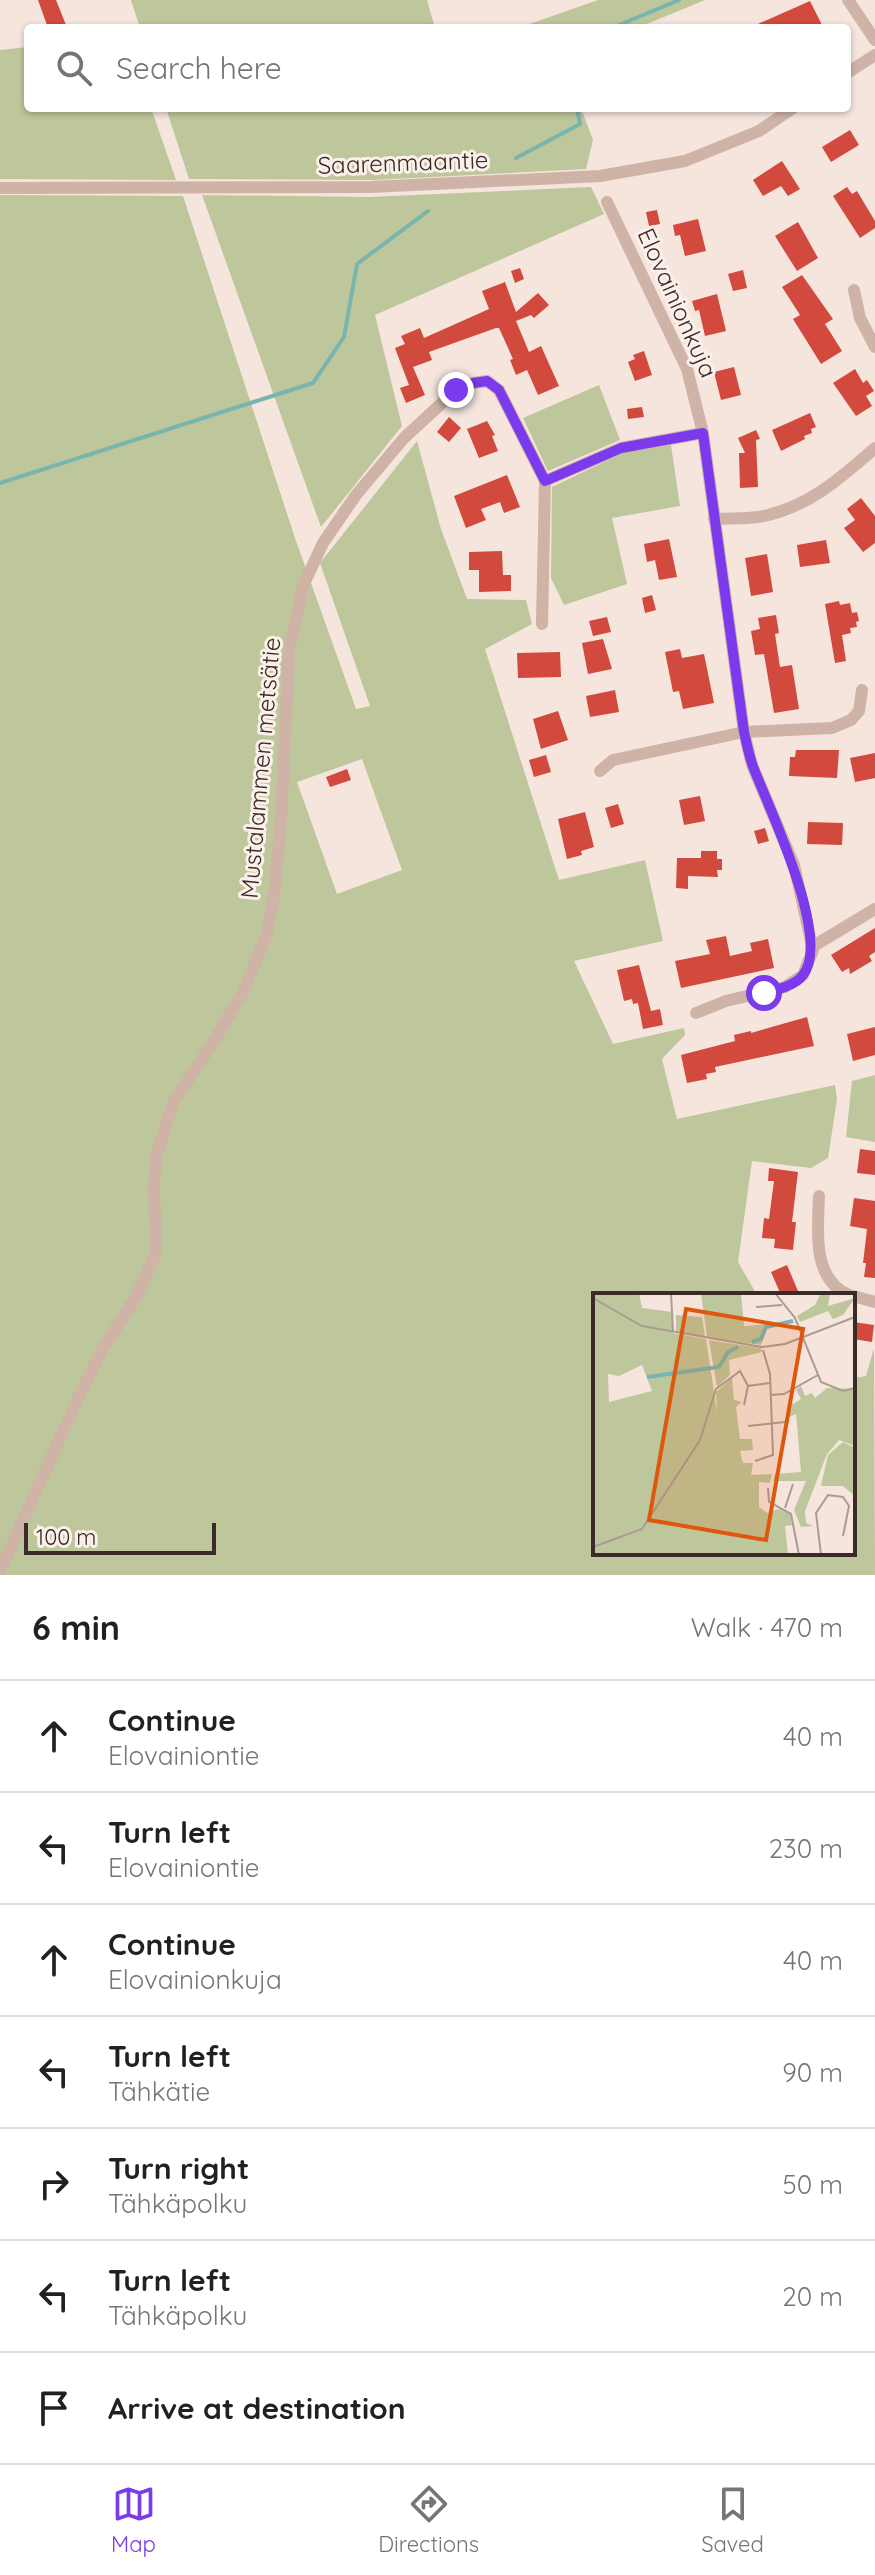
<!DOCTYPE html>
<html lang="en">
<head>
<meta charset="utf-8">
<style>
  :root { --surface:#fff; --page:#f6f6f6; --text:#202124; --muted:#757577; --line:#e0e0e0; --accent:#7c3aed }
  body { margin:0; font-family:Quicksand,sans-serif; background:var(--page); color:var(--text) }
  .scale { position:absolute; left:24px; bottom:20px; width:192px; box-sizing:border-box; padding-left:8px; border:4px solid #3a2b28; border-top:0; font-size:22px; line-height:28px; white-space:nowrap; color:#3a2b28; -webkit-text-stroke:6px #fcf1ea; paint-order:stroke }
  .stop { position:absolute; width:24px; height:24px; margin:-18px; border:6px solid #7c3aed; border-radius:50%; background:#fff }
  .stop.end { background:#7c3aed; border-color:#fff; box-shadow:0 2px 8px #0008 }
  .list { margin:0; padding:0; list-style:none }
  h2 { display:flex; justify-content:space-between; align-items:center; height:104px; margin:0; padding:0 32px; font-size:34px }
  h2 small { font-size:26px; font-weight:400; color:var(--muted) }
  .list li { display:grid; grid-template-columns:52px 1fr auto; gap:24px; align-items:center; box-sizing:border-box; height:112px; padding:0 32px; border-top:2px solid var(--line) }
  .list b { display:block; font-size:30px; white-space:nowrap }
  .list p { margin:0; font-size:26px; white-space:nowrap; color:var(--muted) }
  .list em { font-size:26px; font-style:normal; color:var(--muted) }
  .icon { flex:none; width:44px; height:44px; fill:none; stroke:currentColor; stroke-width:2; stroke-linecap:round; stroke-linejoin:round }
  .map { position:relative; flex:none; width:875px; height:1575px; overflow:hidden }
  .search { position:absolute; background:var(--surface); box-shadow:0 2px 6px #0004; left:24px; right:24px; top:24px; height:88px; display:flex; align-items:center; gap:20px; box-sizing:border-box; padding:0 28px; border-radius:8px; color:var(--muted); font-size:30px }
  .sheet { height:888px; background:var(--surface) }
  nav { display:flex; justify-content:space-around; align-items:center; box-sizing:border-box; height:112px; border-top:2px solid var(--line); background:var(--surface); font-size:22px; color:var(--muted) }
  nav a { display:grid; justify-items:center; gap:4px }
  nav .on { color:var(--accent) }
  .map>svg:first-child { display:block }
  .green { fill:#bec69b; fill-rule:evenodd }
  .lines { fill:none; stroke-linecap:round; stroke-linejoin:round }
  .stream { stroke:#78b5ae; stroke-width:4 }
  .building { fill:#d2493d }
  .minor { stroke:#cfb3a7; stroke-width:12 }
  .route { stroke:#7c3aed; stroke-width:10 }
  .labels { text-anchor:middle; stroke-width:6; stroke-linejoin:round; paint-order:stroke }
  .street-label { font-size:24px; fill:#3a2b28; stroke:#fcf1ea }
  .inset-river { fill:none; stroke:#78b5ae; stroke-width:4 }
  .inset-road { fill:none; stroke:#aa9b95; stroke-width:2 }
  .view { fill:#df570d; fill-opacity:0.15; stroke:#df570d; stroke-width:4 }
  .inset-edge { fill:none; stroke:#3a2b28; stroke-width:4 }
</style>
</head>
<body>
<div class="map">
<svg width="875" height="1575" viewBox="0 0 875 1575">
  <rect width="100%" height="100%" fill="#f5e5dd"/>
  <g class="green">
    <path d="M 131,0 L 427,0 L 435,28 L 140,28 Z"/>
    <path d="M 598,0 L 705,0 L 637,28 L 518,28 Z"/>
    <path d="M 28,47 L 28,108 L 151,108 L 176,180 L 0,179 L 0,50 Z"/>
    <path d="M 166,108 L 581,108 L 593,140 L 586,169 L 374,180 L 189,179 Z"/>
    <path d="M 591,187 L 604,214 L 375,315 L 402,426 L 321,527 L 202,195 L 370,197 Z"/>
    <path d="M 0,195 L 183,196 L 296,541 L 356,709 L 370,706 L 320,563 L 417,441 L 441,529 L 467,599 L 526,600 L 532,624 L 485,649 L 559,880 L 645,860 L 663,941 L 574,961 L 613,1044 L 684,1028 L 685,1035 L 662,1059 L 677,1119 L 835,1085 L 837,1099 L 828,1158 L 811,1168 L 752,1161 L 738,1262 L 757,1295 L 595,1295 L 595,1553 L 853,1553 L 853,1378 L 866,1376 L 874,1348 L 875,1575 L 0,1575 ZM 362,759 L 402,870 L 337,894 L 297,782 Z"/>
    <path d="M 599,385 L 620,440 L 548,471 L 523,418 Z"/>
    <path d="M 671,445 L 680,506 L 612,518 L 627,584 L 564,605 L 551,578 L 552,487 L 623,453 Z"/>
    <path d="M 875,1075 L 875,1142 L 846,1137 L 852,1081 Z"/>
  </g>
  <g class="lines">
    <g class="stream">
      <path d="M 612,28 L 679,0"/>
      <path d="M 516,158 L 580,124 L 577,108"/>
      <path d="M 0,483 L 313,383 L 344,337 L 357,264 L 428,211"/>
    </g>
  </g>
  <g class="building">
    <path d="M 38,0 L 56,0 L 66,25 L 48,28 Z"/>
    <path d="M 810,1 L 822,25 L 816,28 L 749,28 Z"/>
    <path d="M 850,130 L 859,145 L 831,162 L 822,147 Z"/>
    <path d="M 782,161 L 800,189 L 788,196 L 781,186 L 763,196 L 753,180 Z"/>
    <path d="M 847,187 L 852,194 L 857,191 L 875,221 L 875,228 L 860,238 L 833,196 Z"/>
    <path d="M 657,210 L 660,224 L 649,226 L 646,212 Z"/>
    <path d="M 698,219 L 706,251 L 685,256 L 680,235 L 675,236 L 673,225 Z"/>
    <path d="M 798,222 L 818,258 L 797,271 L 775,236 Z"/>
    <path d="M 520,268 L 524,279 L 515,283 L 511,271 Z"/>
    <path d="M 743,270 L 747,288 L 733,291 L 728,274 Z"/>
    <path d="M 802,275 L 833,319 L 825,324 L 842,351 L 821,364 L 793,319 L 800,315 L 782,287 Z"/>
    <path d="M 505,282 L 516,312 L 538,293 L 549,305 L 534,318 L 531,315 L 516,321 L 529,352 L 541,346 L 559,386 L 538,395 L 527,370 L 516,375 L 510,360 L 513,359 L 499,328 L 496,328 L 429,352 L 432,360 L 413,367 L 425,395 L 406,403 L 400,388 L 409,385 L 395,348 L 405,344 L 401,336 L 420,328 L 424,338 L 489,309 L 482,291 Z"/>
    <path d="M 717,294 L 726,331 L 705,336 L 699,310 L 695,311 L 692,301 Z"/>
    <path d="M 644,351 L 652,375 L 635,381 L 628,362 L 635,359 L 633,355 Z"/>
    <path d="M 734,367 L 741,395 L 721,400 L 714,372 Z"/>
    <path d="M 855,369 L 863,383 L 867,380 L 874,391 L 866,396 L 872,406 L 856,416 L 833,383 Z"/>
    <path d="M 642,407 L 644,417 L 628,419 L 627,409 Z"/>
    <path d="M 810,413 L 816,427 L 811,429 L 812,433 L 804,436 L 805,439 L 781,451 L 772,430 Z"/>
    <path d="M 449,417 L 461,428 L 449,442 L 437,432 Z"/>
    <path d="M 487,421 L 495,435 L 492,436 L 498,451 L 479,458 L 467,429 Z"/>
    <path d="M 756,430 L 760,439 L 756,440 L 758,487 L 740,488 L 739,453 L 745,453 L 738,438 Z"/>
    <path d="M 507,475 L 520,507 L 504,513 L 500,502 L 481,509 L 486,520 L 466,528 L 454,496 Z"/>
    <path d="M 861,498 L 875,516 L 875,543 L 863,552 L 844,528 L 855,520 L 847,509 Z"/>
    <path d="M 669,539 L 677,577 L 659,580 L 655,560 L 647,562 L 644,544 Z"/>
    <path d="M 826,540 L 830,563 L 800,567 L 797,545 Z"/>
    <path d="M 502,551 L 503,575 L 511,575 L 511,591 L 479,592 L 479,570 L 469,570 L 469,552 Z"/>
    <path d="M 767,554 L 773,592 L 751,596 L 745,558 Z"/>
    <path d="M 652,595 L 656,610 L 645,613 L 642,598 Z"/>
    <path d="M 839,601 L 840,605 L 850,603 L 852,613 L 857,612 L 859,621 L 856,622 L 857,627 L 850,628 L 851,633 L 842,635 L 846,661 L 835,663 L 825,604 Z"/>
    <path d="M 776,615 L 779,633 L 775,634 L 780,667 L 792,665 L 799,709 L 774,713 L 764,654 L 755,655 L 751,631 L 760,629 L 758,618 Z"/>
    <path d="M 607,617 L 611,632 L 593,636 L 589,621 Z"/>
    <path d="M 603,639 L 612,669 L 588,674 L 582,643 Z"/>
    <path d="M 680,649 L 682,658 L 704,654 L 714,703 L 683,709 L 679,691 L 673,692 L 665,652 Z"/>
    <path d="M 560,652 L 561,677 L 518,678 L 517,653 Z"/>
    <path d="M 615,690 L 619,712 L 590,717 L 586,696 Z"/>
    <path d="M 558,711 L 568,740 L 541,749 L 533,719 Z"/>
    <path d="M 796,750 L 839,750 L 837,778 L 789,776 L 790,757 L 795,757 Z"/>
    <path d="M 875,753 L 875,778 L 855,782 L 850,758 Z"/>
    <path d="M 546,755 L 551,772 L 534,777 L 529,760 Z"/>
    <path d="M 347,769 L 351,780 L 330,787 L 326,777 Z"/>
    <path d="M 700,796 L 705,821 L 684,825 L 679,800 Z"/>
    <path d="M 618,804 L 624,824 L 611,828 L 605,808 Z"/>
    <path d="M 585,812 L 594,847 L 581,851 L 582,855 L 567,859 L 558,819 Z"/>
    <path d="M 808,822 L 843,823 L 842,845 L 807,844 Z"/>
    <path d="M 765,828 L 769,841 L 758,844 L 754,831 Z"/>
    <path d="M 701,851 L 717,851 L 717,859 L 722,859 L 722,870 L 717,870 L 718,877 L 688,876 L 688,889 L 676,888 L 677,858 L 701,858 Z"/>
    <path d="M 875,928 L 875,952 L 869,956 L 872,961 L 850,974 L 849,968 L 842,972 L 831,955 Z"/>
    <path d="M 726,936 L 730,956 L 752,951 L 750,943 L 768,939 L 774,968 L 681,988 L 675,961 L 710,954 L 706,940 Z"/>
    <path d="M 639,965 L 651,1011 L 660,1009 L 663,1025 L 643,1029 L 638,1003 L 633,1004 L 632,999 L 624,1001 L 617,970 Z"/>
    <path d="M 807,1017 L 814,1046 L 715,1067 L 716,1072 L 706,1074 L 707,1079 L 687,1083 L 681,1055 L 735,1041 L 734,1035 L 751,1031 L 751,1033 Z"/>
    <path d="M 875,1027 L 875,1055 L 853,1061 L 847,1034 Z"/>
    <path d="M 860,1149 L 875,1151 L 875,1175 L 857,1173 Z"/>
    <path d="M 769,1168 L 798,1172 L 792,1222 L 796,1222 L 793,1250 L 774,1248 L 775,1239 L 762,1238 L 764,1218 L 769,1219 L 774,1181 L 768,1181 Z"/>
    <path d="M 854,1198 L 875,1201 L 875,1278 L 864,1277 L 866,1263 L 863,1263 L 867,1229 L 850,1226 Z"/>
    <path d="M 787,1265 L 798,1291 L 781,1295 L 771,1272 Z"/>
    <path d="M 853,1322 L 874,1325 L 872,1342 L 853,1339 Z"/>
  </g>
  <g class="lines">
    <g class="minor">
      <path d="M 848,0 L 875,40"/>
      <path d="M 847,73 L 875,55"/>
      <path d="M 0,188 L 371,187 L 600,176 L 685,161 L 759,131 L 793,108"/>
      <path d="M 607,202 L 687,369 L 703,433 L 744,732 L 752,765 L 794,865 L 813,950 L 803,975 L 785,987 L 726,1001 L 696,1013"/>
      <path d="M 854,290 L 860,318 L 875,347"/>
      <path d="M 714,519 C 728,518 744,519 758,517 C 805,510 841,478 875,448"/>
      <path d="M 542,624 L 545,481 L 621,448 L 703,433"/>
      <path d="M 600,771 L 613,760 L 744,732 L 832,728 L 851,720 L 859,711 L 862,690"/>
      <path d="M 812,947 L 875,909"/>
      <path d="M 819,1196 C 818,1229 811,1279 849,1295"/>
      <path d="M 853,1296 L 875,1302"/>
      <path d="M 0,1571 L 80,1394 L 101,1352 L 136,1297 L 156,1253 L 154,1184 L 156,1157 L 173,1103 L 212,1044 L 244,990 L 267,934 L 274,895 L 281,821 L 289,651 L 303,586 L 323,543 L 356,495 L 404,438 L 456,390 L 473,383 L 487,381 L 499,390 L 545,481"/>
    </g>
  </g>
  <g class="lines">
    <path class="route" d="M 456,390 L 473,383 L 487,381 L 499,390 L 545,481 L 621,448 L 703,433 L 744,732 C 747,744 749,757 754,769 C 769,808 832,939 803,975 C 795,986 776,990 764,993"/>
  </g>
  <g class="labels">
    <g class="street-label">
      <text transform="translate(403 163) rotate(-2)" y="8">Saarenmaantie</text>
      <text transform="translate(677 303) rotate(66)" y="8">Elovainionkuja</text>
      <text transform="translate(261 768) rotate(-85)" y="8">Mustalammen metsätie</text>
    </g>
  </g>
  <g transform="translate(593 1293)">
    <rect width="262" height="262" fill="#f5e5dd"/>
    <path d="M 0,0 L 46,0 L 49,15 L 80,19 L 80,40 L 113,46 L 124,119 L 123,99 L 139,85 L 141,107 L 149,109 L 143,114 L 147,146 L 159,146 L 160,157 L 147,158 L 150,170 L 160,170 L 158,182 L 179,181 L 177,190 L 166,189 L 166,214 L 174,220 L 185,216 L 197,221 L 199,232 L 192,233 L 195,262 L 0,262 ZM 49,72 L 59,98 L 16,109 L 15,81 L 26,83 ZM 108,0 L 148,0 L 151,33 L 203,29 L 174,35 L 168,52 L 114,44 ZM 228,0 L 237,0 L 235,13 L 262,5 L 250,22 L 240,26 L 235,18 L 207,29 L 204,23 L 222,12 ZM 83,22 L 109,24 L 112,44 L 83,39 ZM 116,47 L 168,55 L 169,59 L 136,67 L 137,82 L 124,94 ZM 208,93 L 212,103 L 219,100 L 222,105 L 234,95 L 262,96 L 262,153 L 246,147 L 234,161 L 212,218 L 213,230 L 220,233 L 208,234 L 201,217 L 213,188 L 180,188 L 182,181 L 208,179 L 203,121 L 194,125 L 195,114 L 208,106 L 203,97 ZM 250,149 L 262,155 L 262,203 L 250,193 L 228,193 L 235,162 Z" fill="#bec69b" fill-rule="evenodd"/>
    <path class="inset-river" d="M 159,49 L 168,46 L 173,34 L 200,28M 54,84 L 126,74 L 135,59 L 145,54"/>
    <path class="inset-road" d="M 78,0 L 80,39M 182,0 L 202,25 L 228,89 L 250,98 L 262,95M 0,5 L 49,33 L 169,54 L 192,51 L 262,24M 163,14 L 189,12M 177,102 L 191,101 L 225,82M 151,112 L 155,93 L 177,90M 155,133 L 192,129M 162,168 L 180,162 L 177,81 L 170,57M 175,195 L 176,209 L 198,221 L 206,262M 192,215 L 200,191M 0,254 L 49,236 L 107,147 L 123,96 L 147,78 L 155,93M 228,262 L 223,220 L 235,202 L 250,204 L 256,213 L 250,243"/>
    <path class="view" d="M 93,16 L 210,36 L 173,247 L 56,227 Z"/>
    <rect width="262" height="262" class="inset-edge"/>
  </g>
</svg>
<div class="scale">100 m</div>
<div class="stop" style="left:764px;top:993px"></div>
<div class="stop end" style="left:456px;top:390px"></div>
<div class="search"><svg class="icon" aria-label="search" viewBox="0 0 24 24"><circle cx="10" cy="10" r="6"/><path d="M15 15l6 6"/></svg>Search here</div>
</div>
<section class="sheet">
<h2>6 min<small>Walk · 470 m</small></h2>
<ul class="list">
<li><svg class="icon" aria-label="ahead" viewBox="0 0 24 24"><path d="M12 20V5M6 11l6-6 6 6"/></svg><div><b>Continue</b><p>Elovainiontie</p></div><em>40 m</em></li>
<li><svg class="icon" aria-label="left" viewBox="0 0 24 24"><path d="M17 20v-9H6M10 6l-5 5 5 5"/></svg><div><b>Turn left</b><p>Elovainiontie</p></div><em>230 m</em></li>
<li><svg class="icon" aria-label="ahead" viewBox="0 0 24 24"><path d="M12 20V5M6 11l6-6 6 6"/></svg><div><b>Continue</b><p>Elovainionkuja</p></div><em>40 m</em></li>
<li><svg class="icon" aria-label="left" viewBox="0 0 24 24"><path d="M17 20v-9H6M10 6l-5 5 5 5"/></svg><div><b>Turn left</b><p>Tähkätie</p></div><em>90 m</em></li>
<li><svg class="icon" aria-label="right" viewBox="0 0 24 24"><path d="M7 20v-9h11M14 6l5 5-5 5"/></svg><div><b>Turn right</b><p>Tähkäpolku</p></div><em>50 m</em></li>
<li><svg class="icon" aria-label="left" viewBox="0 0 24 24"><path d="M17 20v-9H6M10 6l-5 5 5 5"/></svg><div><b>Turn left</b><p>Tähkäpolku</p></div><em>20 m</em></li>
<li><svg class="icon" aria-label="arrive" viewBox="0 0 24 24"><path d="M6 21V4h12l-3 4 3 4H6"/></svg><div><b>Arrive at destination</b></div></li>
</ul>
</section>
<nav>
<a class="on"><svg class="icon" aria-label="map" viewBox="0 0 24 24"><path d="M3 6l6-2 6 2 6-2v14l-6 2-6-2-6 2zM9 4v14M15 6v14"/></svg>Map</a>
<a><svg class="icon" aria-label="directions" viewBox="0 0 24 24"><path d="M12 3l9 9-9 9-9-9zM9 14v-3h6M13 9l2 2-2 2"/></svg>Directions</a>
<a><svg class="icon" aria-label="saved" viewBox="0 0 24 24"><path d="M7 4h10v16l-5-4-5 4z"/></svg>Saved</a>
</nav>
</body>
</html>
